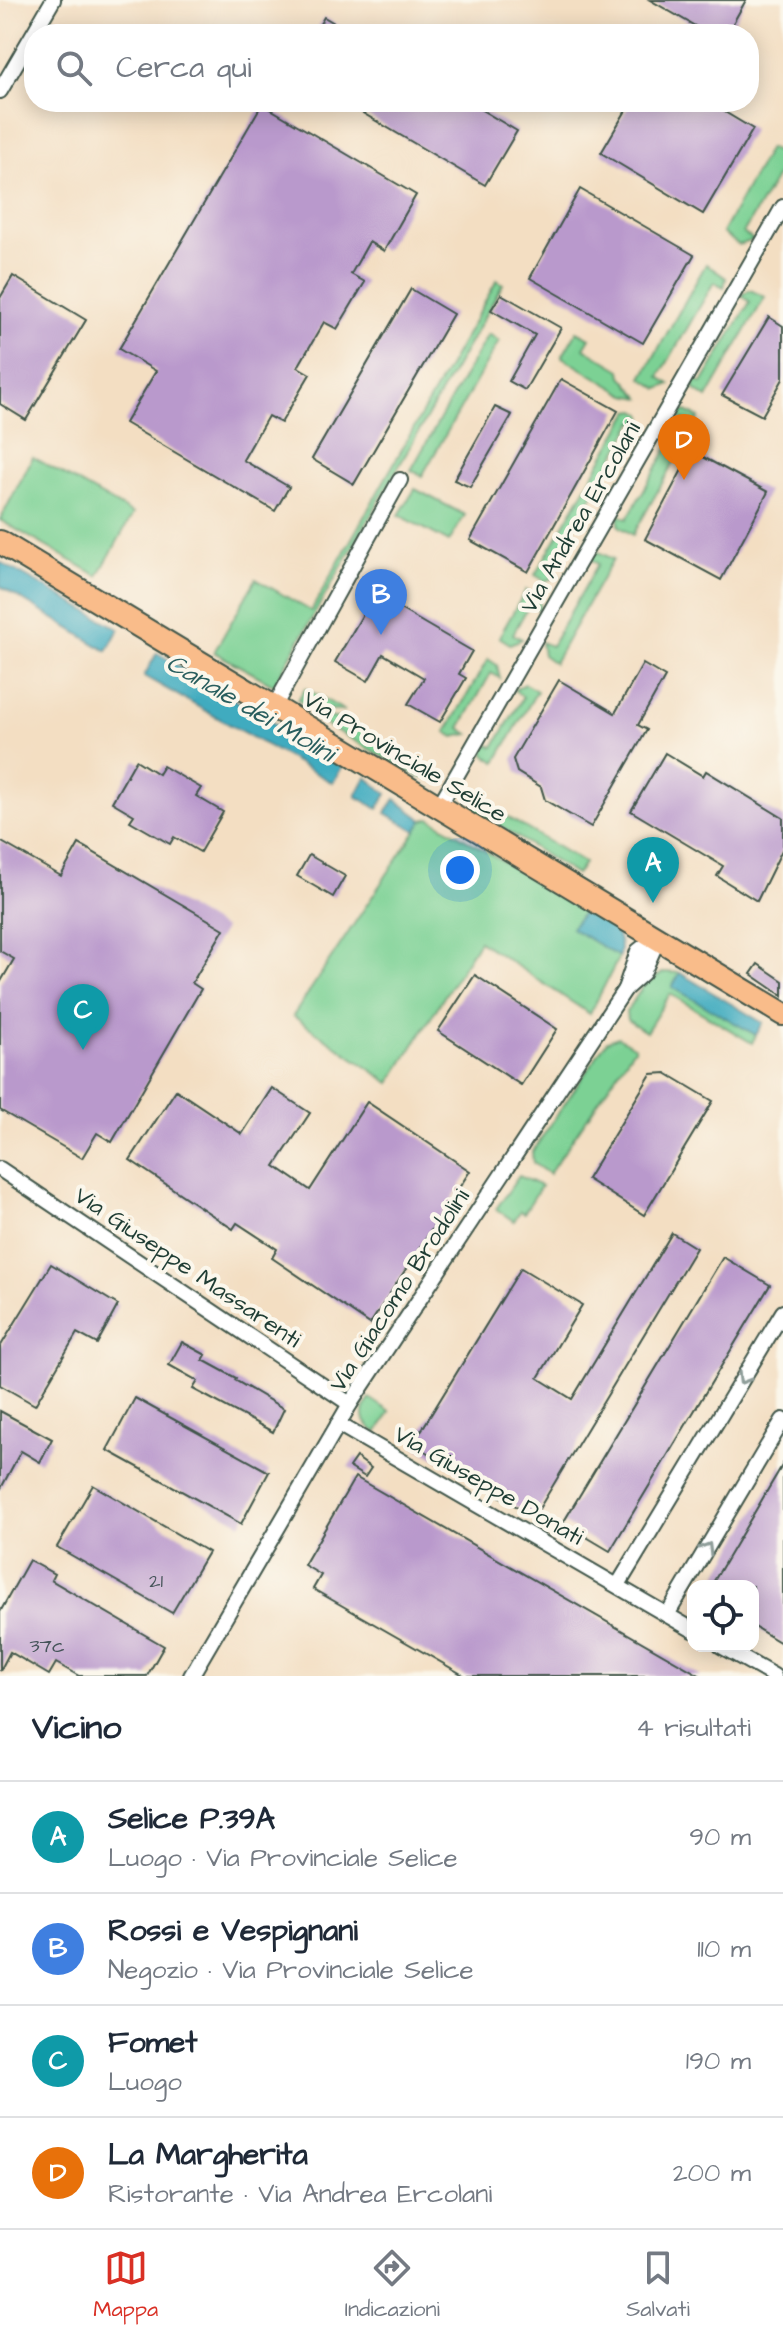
<!DOCTYPE html>
<html lang="it">
<head>
<meta charset="utf-8">
<style>
  :root { --surface:#fff; --page:#f2f2f3; --text:#1f2937; --muted:#747a83; --line:#e0e1e3; --accent:#d93025 }
  body { margin:0; font-family:"Architects Daughter",sans-serif; background:var(--page); color:var(--text) }
  .controls { position:absolute; right:24px; bottom:24px; display:grid; overflow:hidden; border-radius:16px; box-shadow:0 4px 20px #0003 }
  .controls button { width:72px; height:72px; display:grid; place-items:center; padding:0; border:0; border-bottom:2px solid var(--line); background:var(--surface); color:var(--text); font:40px sans-serif }
  .you { position:absolute; left:460px; top:870px; width:28px; height:28px; margin:-20px; border:6px solid #fff; border-radius:50%; background:#1a73e8; box-shadow:0 0 0 12px #1a73e833 }
  .badge { display:grid; place-items:center; width:52px; height:52px; border-radius:50%; background:var(--accent); color:#fff; font-size:26px; font-weight:700 }
  .pin { position:absolute; translate:-50% -66px; filter:drop-shadow(0 2px 4px #0008) }
  .pin::after { content:''; position:absolute; top:42px; width:28px; height:24px; background:inherit; clip-path:polygon(0 0,100% 0,50% 100%) }
  .list { margin:0; padding:0; list-style:none }
  h2 { display:flex; justify-content:space-between; align-items:center; height:104px; margin:0; padding:0 32px; font-size:34px }
  h2 small { font-size:26px; font-weight:400; color:var(--muted) }
  .list li { display:grid; grid-template-columns:52px 1fr auto; gap:24px; align-items:center; box-sizing:border-box; height:112px; padding:0 32px; border-top:2px solid var(--line) }
  .list b { display:block; font-size:30px; white-space:nowrap }
  .list p { margin:0; font-size:26px; white-space:nowrap; color:var(--muted) }
  .list em { font-size:26px; font-style:normal; color:var(--muted) }
  .icon { flex:none; width:44px; height:44px; fill:none; stroke:currentColor; stroke-width:2; stroke-linecap:round; stroke-linejoin:round }
  .map { position:relative; flex:none; width:783px; height:1676px; overflow:hidden }
  .search { position:absolute; background:var(--surface); box-shadow:0 4px 20px #0003; left:24px; right:24px; top:24px; height:88px; display:flex; align-items:center; gap:20px; box-sizing:border-box; padding:0 28px; border-radius:32px; color:var(--muted); font-size:30px }
  .sheet { height:552px; background:var(--surface) }
  nav { display:flex; justify-content:space-around; align-items:center; box-sizing:border-box; height:112px; border-top:2px solid var(--line); background:var(--surface); font-size:22px; color:var(--muted) }
  nav a { display:grid; justify-items:center; gap:4px }
  nav .on { color:var(--accent) }
  .map>svg:first-child { display:block }
  .green { fill:#7cd194; stroke:#4e8764; stroke-width:2 }
  .water { fill:#40abbf; stroke:#30747a; stroke-width:2 }
  .building { fill:#b999cc }
  .lines { fill:none; stroke-linecap:round; stroke-linejoin:round }
  .street-casing { stroke:#3f5549; stroke-width:18 }
  .primary-casing { stroke:#3f5549; stroke-width:26 }
  .street { stroke:#fff; stroke-width:14 }
  .primary { stroke:#f9bc8a; stroke-width:22 }
  .oneway { stroke:#8f9e9a }
  .labels { text-anchor:middle; stroke-width:8; stroke-linejoin:round; paint-order:stroke }
  .number-label { font-size:20px; fill:#46545a }
  .street-label { font-size:24px; fill:#1f3d34; stroke:#fbf7ec }
  .water-label { font-size:26px; font-style:italic; fill:#295e5e; stroke:#fbf7ec }
</style>
</head>
<body>
<div class="map">
<svg width="783" height="1676" viewBox="0 0 783 1676">
  <rect width="100%" height="100%" fill="#fbf7ec"/>
  <filter id="ink" filterUnits="userSpaceOnUse"><feTurbulence type="fractalNoise" baseFrequency=".0125" numOctaves="2"/><feDisplacementMap in="SourceGraphic" scale="16" xChannelSelector="R" yChannelSelector="G"/><feConvolveMatrix kernelMatrix="1 2 1 2 8 2 1 2 1" color-interpolation-filters="sRGB"/></filter>
  <filter id="wash" filterUnits="userSpaceOnUse"><feTurbulence type="fractalNoise" baseFrequency=".006" numOctaves="4" result="noise"/><feDisplacementMap in="SourceGraphic" scale="32" xChannelSelector="R" yChannelSelector="G"/><feGaussianBlur stdDeviation="1.8" result="paint"/><feColorMatrix in="noise" values="0 0 0 0 0 0 0 0 0 0 0 0 0 0 0 0 0 1.4 0 .05"/><feComposite in="paint" operator="in"/></filter>
  <g filter="url(#wash)">
    <rect width="100%" height="100%" fill="#f3dec2"/>
    <g class="green">
      <path d="M 769,148 L 783,155 L 783,166 L 743,233 L 754,240 L 739,245 L 722,233 Z"/>
      <path d="M 706,264 L 726,278 L 724,287 L 714,282 L 659,377 L 670,384 L 659,389 L 642,378 Z"/>
      <path d="M 497,280 L 503,284 L 274,685 L 214,652 L 256,579 L 311,611 Z"/>
      <path d="M 750,290 L 765,297 L 707,398 L 694,389 L 693,379 L 702,383 L 750,302 L 741,295 Z"/>
      <path d="M 577,331 L 590,338 L 584,348 L 621,370 L 622,376 L 641,398 L 626,395 L 562,357 Z"/>
      <path d="M 488,334 L 499,341 L 422,476 L 411,470 Z"/>
      <path d="M 637,410 L 643,414 L 644,428 L 634,422 L 550,570 L 559,576 L 545,581 L 535,575 L 630,411 Z"/>
      <path d="M 686,411 L 699,418 L 633,535 L 619,526 L 618,514 L 627,519 L 684,420 L 675,415 Z"/>
      <path d="M 33,457 L 133,514 L 98,576 L 0,520 Z"/>
      <path d="M 415,489 L 465,515 L 449,542 L 399,515 Z"/>
      <path d="M 598,552 L 613,559 L 554,663 L 543,655 L 541,642 L 551,646 L 598,564 L 589,558 Z"/>
      <path d="M 526,590 L 537,597 L 540,605 L 539,610 L 529,605 L 513,634 L 522,639 L 510,644 L 499,637 Z"/>
      <path d="M 488,659 L 497,665 L 500,678 L 491,673 L 460,728 L 469,734 L 454,737 L 446,732 Z"/>
      <path d="M 525,684 L 537,691 L 496,762 L 485,755 L 483,743 L 494,747 L 523,697 L 514,690 Z"/>
      <path d="M 305,688 L 345,711 L 312,708 L 298,700 Z"/>
      <path d="M 310,716 L 347,719 L 437,777 L 421,778 Z"/>
      <path d="M 479,800 L 584,863 L 576,875 L 474,809 Z"/>
      <path d="M 430,818 L 585,910 L 572,928 L 619,957 L 590,1014 L 479,941 L 390,1083 L 293,1016 L 423,820 Z"/>
      <path d="M 664,972 L 680,973 L 673,987 L 756,1035 L 752,1043 L 670,994 L 646,1032 L 627,1020 L 626,1012 L 644,985 Z"/>
      <path d="M 618,1037 L 635,1047 L 549,1174 L 533,1163 L 532,1152 L 607,1041 Z"/>
      <path d="M 519,1176 L 541,1186 L 524,1213 L 520,1211 L 514,1221 L 496,1209 Z"/>
      <path d="M 370,1399 L 390,1412 L 377,1433 C 362,1423 360,1413 370,1399 Z"/>
    </g>
    <g class="water">
      <path d="M 0,562 L 119,629 L 107,651 L 0,586 Z"/>
      <path d="M 157,653 L 343,765 L 333,783 L 144,676 Z"/>
      <path d="M 366,777 L 387,794 L 378,809 L 356,796 Z"/>
      <path d="M 395,799 L 423,820 L 416,831 L 386,813 Z"/>
      <path d="M 585,910 C 605,922 625,930 619,957 L 571,928 Z"/>
      <path d="M 680,973 L 763,1023 L 756,1035 L 672,987 Z"/>
    </g>
    <g id="blocks">
      <g class="building">
        <path d="M 650,0 L 746,0 L 727,34 L 709,34 Z"/>
        <path d="M 324,17 L 353,34 L 314,34 Z"/>
        <path d="M 344,102 L 468,102 L 517,131 L 485,185 Z"/>
        <path d="M 631,102 L 708,102 L 753,129 L 703,214 L 601,153 Z"/>
        <path d="M 262,104 L 416,195 L 384,251 L 369,242 L 351,274 L 365,282 L 337,329 L 324,322 L 298,367 L 310,374 L 281,423 L 268,416 L 243,460 L 289,487 L 275,511 L 125,423 L 156,371 L 119,349 Z"/>
        <path d="M 580,189 L 694,255 L 643,343 L 530,278 Z"/>
        <path d="M 13,276 L 86,320 L 26,420 L 0,404 L 0,298 Z"/>
        <path d="M 411,289 L 453,314 L 354,484 L 312,459 Z"/>
        <path d="M 501,294 L 561,328 L 525,390 L 509,381 L 535,335 L 491,310 Z"/>
        <path d="M 769,317 L 783,326 L 783,379 L 762,416 L 722,395 Z"/>
        <path d="M 561,379 L 618,411 L 528,572 L 470,540 Z"/>
        <path d="M 495,407 L 512,415 L 470,487 L 454,480 Z"/>
        <path d="M 692,451 L 768,492 L 721,580 L 645,539 Z"/>
        <path d="M 388,602 L 472,651 L 459,674 L 466,678 L 440,722 L 408,704 L 424,678 L 383,654 L 368,681 L 335,662 L 366,609 L 379,617 Z"/>
        <path d="M 643,664 L 665,677 L 638,725 L 647,730 L 591,827 L 545,800 L 541,787 L 517,772 L 513,759 L 559,680 L 615,713 Z"/>
        <path d="M 665,753 L 703,776 L 706,771 L 783,818 L 783,848 L 757,901 L 717,876 L 723,866 L 631,811 Z"/>
        <path d="M 136,760 L 158,774 L 163,766 L 201,788 L 196,796 L 223,812 L 200,852 L 174,837 L 170,844 L 130,821 L 134,815 L 112,802 Z"/>
        <path d="M 0,841 L 61,876 L 79,844 L 224,929 L 192,983 L 201,989 L 112,1142 L 97,1133 L 82,1158 L 0,1110 L 0,983 L 14,959 L 0,951 Z"/>
        <path d="M 309,855 L 345,876 L 333,897 L 297,876 Z"/>
        <path d="M 758,964 L 783,981 L 783,996 L 751,974 Z"/>
        <path d="M 475,975 L 557,1029 L 521,1085 L 438,1031 Z"/>
        <path d="M 666,1073 L 713,1101 L 644,1215 L 587,1179 L 651,1074 Z"/>
        <path d="M 272,1088 L 310,1113 L 275,1166 L 310,1190 L 367,1102 L 470,1171 L 370,1324 L 272,1258 L 277,1249 L 237,1223 L 233,1229 L 130,1160 L 176,1090 L 242,1134 Z"/>
        <path d="M 672,1233 L 696,1248 L 534,1517 L 413,1444 L 521,1268 L 582,1305 L 538,1378 L 572,1399 Z"/>
        <path d="M 723,1257 L 770,1285 L 610,1551 L 563,1523 Z"/>
        <path d="M 51,1264 L 118,1305 L 97,1344 L 77,1333 L 35,1405 L 0,1385 L 0,1347 Z"/>
        <path d="M 182,1342 L 206,1355 L 203,1360 L 236,1378 L 235,1380 L 284,1409 L 273,1432 L 193,1389 L 198,1381 L 169,1365 Z"/>
        <path d="M 135,1398 L 269,1472 L 241,1524 L 107,1450 Z"/>
        <path d="M 0,1411 L 52,1439 L 40,1462 L 21,1451 L 0,1490 Z"/>
        <path d="M 356,1457 L 371,1468 L 365,1477 L 349,1467 Z"/>
        <path d="M 783,1464 L 783,1644 L 753,1626 L 753,1586 L 711,1586 Z"/>
        <path d="M 355,1477 L 701,1676 L 465,1676 L 313,1589 L 321,1575 L 304,1565 Z"/>
        <path d="M 93,1485 L 208,1552 L 172,1613 L 57,1547 Z"/>
        <path d="M 29,1560 L 54,1574 L 51,1580 L 164,1646 L 147,1676 L 79,1676 L 56,1663 L 49,1675 L 10,1652 L 0,1671 L 0,1612 Z"/>
      </g>
    </g>
  </g>
  <g filter="url(#ink)">
    <use href="#blocks" fill-opacity="0" stroke="#3f5549" stroke-width="2"/>
    <g class="lines">
      <g class="street-casing">
        <g id="street">
          <path d="M 0,91 L 53,0"/>
          <path d="M 274,707 L 400,480"/>
          <path d="M 439,806 L 783,207"/>
          <path d="M 625,989 L 638,951 L 656,937"/>
          <path d="M 0,1169 L 350,1404"/>
          <path d="M 338,1424 L 693,1630"/>
          <path d="M 618,1585 L 783,1312"/>
          <path d="M 667,1615 L 783,1420"/>
          <path d="M 721,1646 L 774,1676"/>
          <path d="M 191,1676 L 350,1404 L 625,989 L 643,973 L 658,939"/>
        </g>
      </g>
      <g class="primary-casing">
        <path id="primary" d="M 0,542 L 783,1014"/>
      </g>
      <use href="#street" class="street"/>
      <use href="#primary" class="primary"/>
    </g>
    <defs><path id="oneway-chevron" d="M-2-3.5L2.5 0L-2 3.5" fill="none" stroke-width="1.6" stroke-linecap="round" stroke-linejoin="round" transform="scale(2)"/></defs>
    <g class="oneway">
      <use href="#oneway-chevron" transform="translate(743 1379) rotate(121)"/>
      <use href="#oneway-chevron" transform="translate(707 1548) rotate(-59)"/>
    </g>
  </g>
  <g class="labels">
    <g class="number-label">
      <text x="156" y="1587">21</text>
      <text x="47" y="1652">37c</text>
    </g>
    <g class="street-label">
      <text transform="translate(580 517) rotate(-60)" y="8">Via Andrea Ercolani</text>
      <text transform="translate(405 756) rotate(31)" y="8">Via Provinciale Selice</text>
      <text transform="translate(188 1267) rotate(34)" y="8">Via Giuseppe Massarenti</text>
      <text transform="translate(399 1290) rotate(-57)" y="8">Via Giacomo Brodolini</text>
      <text transform="translate(489 1485) rotate(30)" y="8">Via Giuseppe Donati</text>
    </g>
    <g class="water-label">
      <text transform="translate(251 707) rotate(30)" y="9">Canale dei Molini</text>
    </g>
  </g>
</svg>
<div class="controls">
<button><svg class="icon" aria-label="locate" viewBox="0 0 24 24"><circle cx="12" cy="12" r="6"/><path d="M12 2v4M12 18v4M2 12h4M18 12h4"/></svg></button>
</div>
<div class="you"></div>
<div class="pin badge" style="left:653px;top:903px;background:#0f9aa8">A</div>
<div class="pin badge" style="left:381px;top:635px;background:#3f7fe0">B</div>
<div class="pin badge" style="left:83px;top:1050px;background:#0f9aa8">C</div>
<div class="pin badge" style="left:684px;top:480px;background:#e8710a">D</div>
<div class="search"><svg class="icon" aria-label="search" viewBox="0 0 24 24"><circle cx="10" cy="10" r="6"/><path d="M15 15l6 6"/></svg>Cerca qui</div>
</div>
<section class="sheet">
<h2>Vicino<small>4 risultati</small></h2>
<ul class="list">
<li><span class="badge" style="background:#0f9aa8">A</span><div><b>Selice P.39A</b><p>Luogo · Via Provinciale Selice</p></div><em>90 m</em></li>
<li><span class="badge" style="background:#3f7fe0">B</span><div><b>Rossi e Vespignani</b><p>Negozio · Via Provinciale Selice</p></div><em>110 m</em></li>
<li><span class="badge" style="background:#0f9aa8">C</span><div><b>Fomet</b><p>Luogo</p></div><em>190 m</em></li>
<li><span class="badge" style="background:#e8710a">D</span><div><b>La Margherita</b><p>Ristorante · Via Andrea Ercolani</p></div><em>200 m</em></li>
</ul>
</section>
<nav>
<a class="on"><svg class="icon" aria-label="map" viewBox="0 0 24 24"><path d="M3 6l6-2 6 2 6-2v14l-6 2-6-2-6 2zM9 4v14M15 6v14"/></svg>Mappa</a>
<a><svg class="icon" aria-label="directions" viewBox="0 0 24 24"><path d="M12 3l9 9-9 9-9-9zM9 14v-3h6M13 9l2 2-2 2"/></svg>Indicazioni</a>
<a><svg class="icon" aria-label="saved" viewBox="0 0 24 24"><path d="M7 4h10v16l-5-4-5 4z"/></svg>Salvati</a>
</nav>
</body>
</html>
